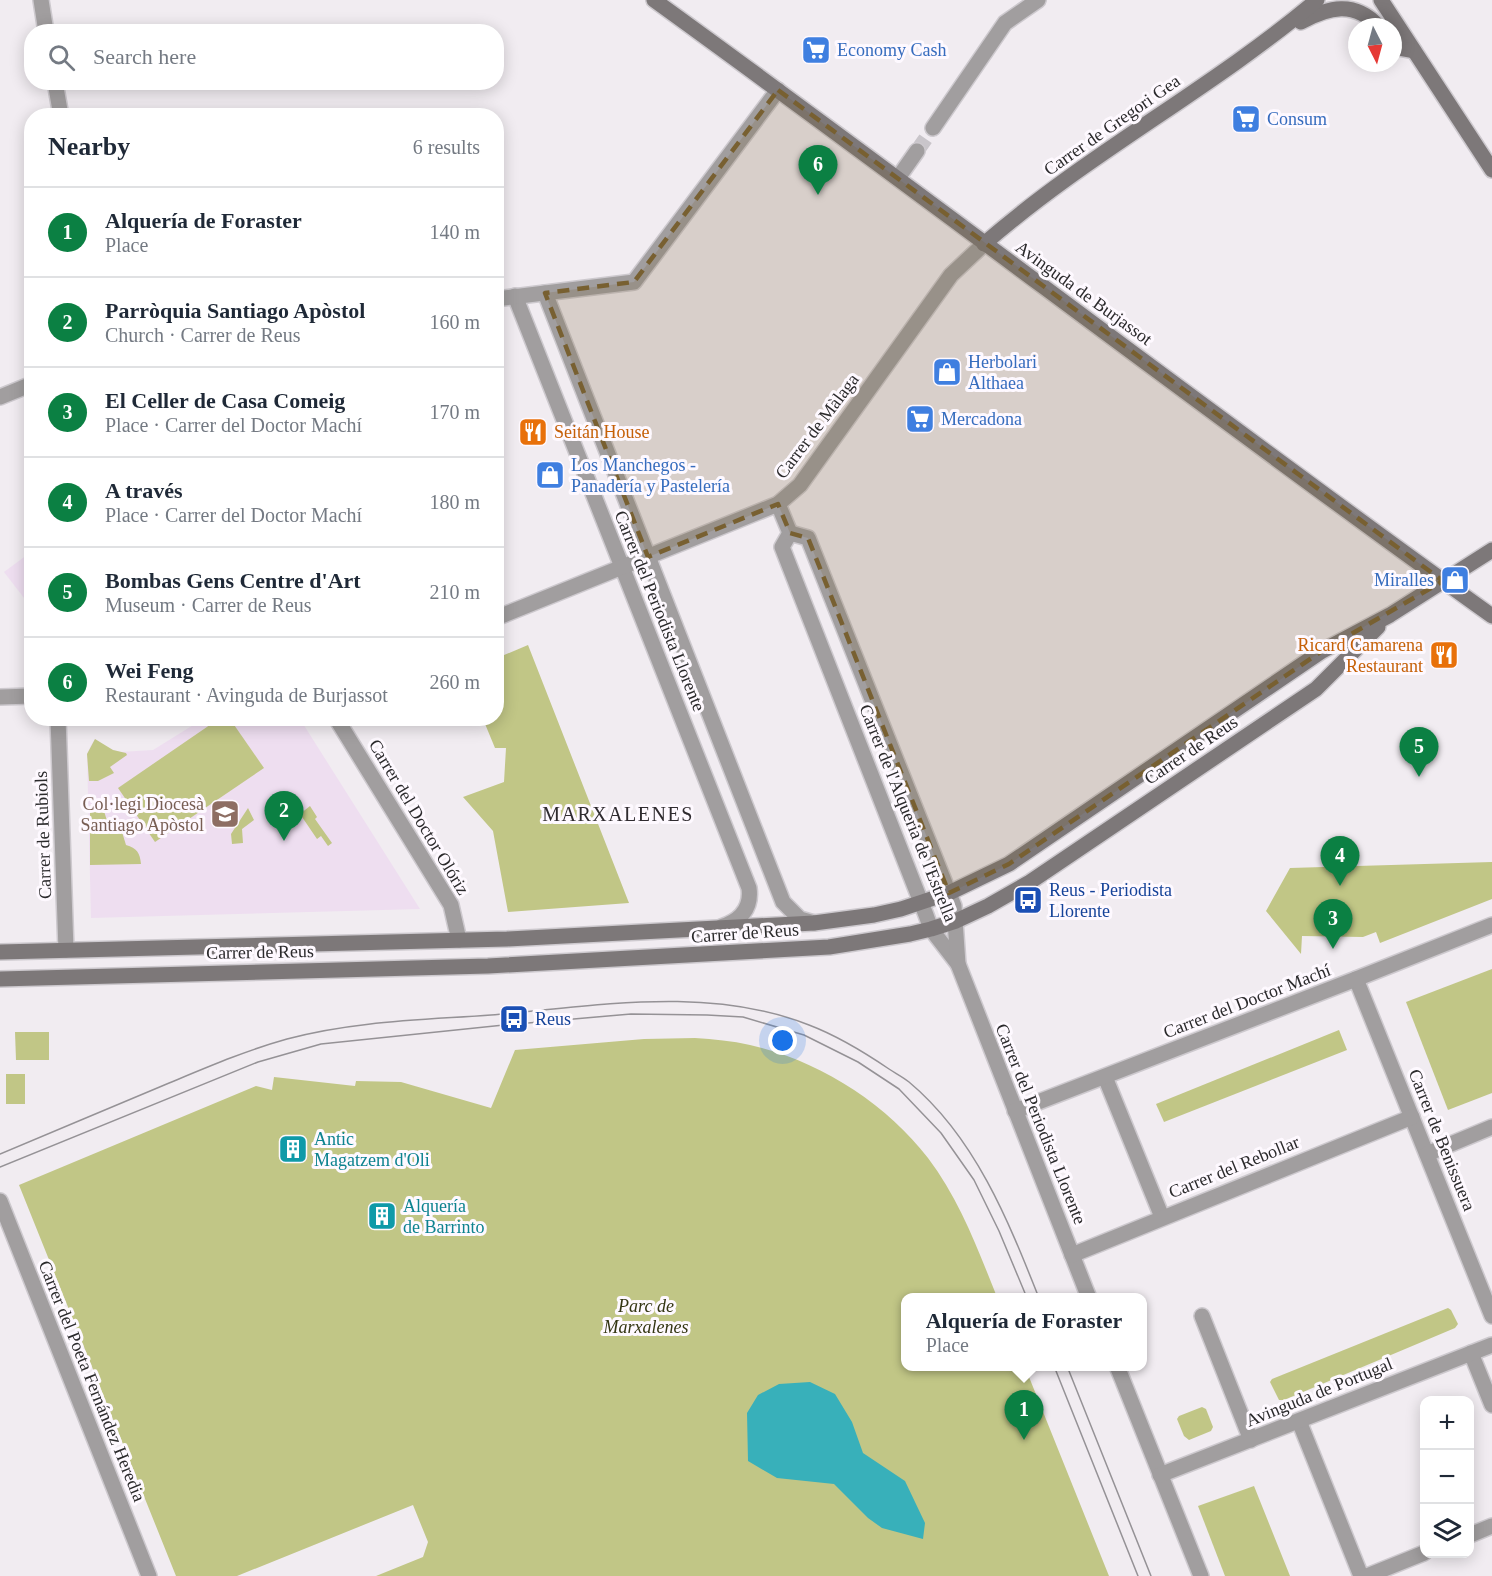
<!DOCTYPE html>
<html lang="en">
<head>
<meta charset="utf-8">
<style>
  :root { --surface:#fff; --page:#f6f6f7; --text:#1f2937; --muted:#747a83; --line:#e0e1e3; --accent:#0b8043 }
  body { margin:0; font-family:"Times New Roman",serif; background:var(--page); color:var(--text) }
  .controls { position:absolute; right:18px; bottom:18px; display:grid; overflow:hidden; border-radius:12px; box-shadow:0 3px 15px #0003 }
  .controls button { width:54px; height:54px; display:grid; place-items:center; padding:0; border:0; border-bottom:2px solid var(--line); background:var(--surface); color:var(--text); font:30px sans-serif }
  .compass { position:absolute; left:1348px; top:18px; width:54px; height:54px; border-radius:50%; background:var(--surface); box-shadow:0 3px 15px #0003; rotate:174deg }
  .you { position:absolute; left:783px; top:1041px; width:21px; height:21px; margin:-15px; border:4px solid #fff; border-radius:50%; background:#1a73e8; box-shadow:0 0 0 9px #1a73e833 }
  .badge { display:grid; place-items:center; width:39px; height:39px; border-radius:50%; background:var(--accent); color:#fff; font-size:20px; font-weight:700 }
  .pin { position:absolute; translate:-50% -50px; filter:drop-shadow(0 2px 3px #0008) }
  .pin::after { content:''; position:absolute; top:32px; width:21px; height:18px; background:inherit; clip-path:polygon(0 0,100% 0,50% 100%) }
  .popup { position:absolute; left:901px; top:1293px; width:246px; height:78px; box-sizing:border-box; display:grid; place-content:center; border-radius:12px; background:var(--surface); filter:drop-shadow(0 2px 4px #0005); font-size:20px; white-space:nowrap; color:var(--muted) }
  .popup b { font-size:22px; color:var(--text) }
  .popup::after { content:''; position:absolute; left:50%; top:100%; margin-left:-12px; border:12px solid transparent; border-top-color:var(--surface) }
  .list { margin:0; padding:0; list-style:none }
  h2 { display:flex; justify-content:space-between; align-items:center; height:78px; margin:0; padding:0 24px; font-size:26px }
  h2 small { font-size:20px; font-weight:400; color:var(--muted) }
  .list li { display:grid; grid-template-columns:39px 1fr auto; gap:18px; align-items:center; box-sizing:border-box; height:90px; padding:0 24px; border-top:2px solid var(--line) }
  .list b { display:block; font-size:22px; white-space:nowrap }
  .list p { margin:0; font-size:20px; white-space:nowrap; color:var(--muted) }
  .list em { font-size:20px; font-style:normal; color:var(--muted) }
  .icon { flex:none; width:33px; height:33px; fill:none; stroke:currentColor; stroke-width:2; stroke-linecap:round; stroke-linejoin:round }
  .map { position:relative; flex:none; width:1492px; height:1576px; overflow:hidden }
  .search { position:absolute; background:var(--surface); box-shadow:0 3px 15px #0003; left:24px; top:24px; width:480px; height:66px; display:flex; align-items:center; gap:15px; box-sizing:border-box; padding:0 21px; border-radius:24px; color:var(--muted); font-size:22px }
  .panel { position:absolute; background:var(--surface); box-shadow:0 3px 15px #0003; left:24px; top:108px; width:480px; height:618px; border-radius:24px }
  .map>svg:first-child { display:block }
  .education { fill:#eedef0 }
  .green { fill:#c1c686 }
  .water { fill:#38b0ba }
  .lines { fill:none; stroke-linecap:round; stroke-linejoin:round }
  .street-tunnel { stroke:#c9c5ca; stroke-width:15; stroke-dasharray:15 8; stroke-linecap:butt }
  .street-casing { stroke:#cdc9ce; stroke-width:18 }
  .secondary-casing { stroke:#cdc9ce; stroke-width:18 }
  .street { stroke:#a19e9f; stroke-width:15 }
  .secondary { stroke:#7d7879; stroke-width:15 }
  .tram { stroke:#959296; stroke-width:1.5 }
  .marked { fill:#786031; fill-opacity:0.2; stroke:#786031; stroke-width:4.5; stroke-dasharray:12 8; stroke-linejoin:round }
  .labels { text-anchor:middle; stroke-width:6; stroke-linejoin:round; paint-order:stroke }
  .shop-label { font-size:18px; fill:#366cbe; stroke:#fef9ff; text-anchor:start }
  .street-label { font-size:18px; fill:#2b2a2c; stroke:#fef9ff }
  .food-label { font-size:18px; fill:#c56008; stroke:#fef9ff; text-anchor:start }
  .education-label { font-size:18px; fill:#785e54; stroke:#fef9ff; text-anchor:end }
  .transit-label { font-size:18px; fill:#164399; stroke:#fef9ff; text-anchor:start }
  .culture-label { font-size:18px; fill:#0d838f; stroke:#fef9ff; text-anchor:start }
  .park-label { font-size:18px; font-style:italic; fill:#343613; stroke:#fef9ff }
  .neighbourhood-label { font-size:20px; letter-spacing:1.5px; fill:#2f2b2f; stroke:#fef9ff }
</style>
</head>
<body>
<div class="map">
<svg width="1492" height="1576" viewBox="0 0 1492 1576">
  <rect width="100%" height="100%" fill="#f1ecf1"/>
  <g class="education">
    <path d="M 31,552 L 31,607 L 4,572 Z"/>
    <path d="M 203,719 L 300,719 L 420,909 L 91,918 L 87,754 L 91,745 L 95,739 L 108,748 L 120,752 L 153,750 Z"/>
  </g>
  <g class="green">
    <path d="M 528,645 L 629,903 L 508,912 L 493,831 L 463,797 L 504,782 L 506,748 L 495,748 L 483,719 L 496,718 L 497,658 Z"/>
    <path d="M 220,718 L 230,719 L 264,768 L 155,842 L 118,788 Z"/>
    <path d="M 95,739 L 113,750 L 126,753 L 127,755 L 110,767 L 114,773 L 98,781 L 89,781 L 87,754 Z"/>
    <path d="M 90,805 L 97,807 L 104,811 L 108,824 L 122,832 L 126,845 C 137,848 140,853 141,864 L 90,865 Z"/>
    <path d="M 310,806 L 317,817 L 315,819 L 332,843 L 328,846 L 321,836 L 317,839 L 300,814 Z"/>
    <path d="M 248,808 L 254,820 L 242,829 L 243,843 L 232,844 L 231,834 Z"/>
    <path d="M 1492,862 L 1492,899 L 1380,943 L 1376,932 L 1363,937 L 1302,936 L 1301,954 L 1266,911 L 1290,868 Z"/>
    <path d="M 1492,969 L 1492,1093 L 1448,1110 L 1406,1002 Z"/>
    <path d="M 1339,1030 L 1347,1050 L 1164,1122 L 1156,1104 Z"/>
    <path d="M 15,1032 L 49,1032 L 49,1060 L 16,1060 Z"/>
    <path d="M 695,1038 C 714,1039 732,1041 750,1045 C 818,1060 886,1103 928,1158 C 960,1200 978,1250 997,1297 L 906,1298 L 906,1366 L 1025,1367 L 1109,1576 L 376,1576 L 423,1557 L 428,1542 L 413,1505 L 237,1576 L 176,1576 L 19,1185 L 256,1086 L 272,1090 L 274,1077 L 355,1086 L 356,1081 L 401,1082 L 491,1108 L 515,1050 L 644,1039 Z"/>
    <rect x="6" y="1074" width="19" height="30"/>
    <path d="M 1448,1308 L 1451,1310 L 1458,1324 L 1455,1328 L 1284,1400 L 1279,1400 L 1270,1382 L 1272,1379 Z"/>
    <path d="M 1202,1407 L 1206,1409 L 1213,1427 L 1211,1431 L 1189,1440 L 1184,1436 L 1177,1419 L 1179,1416 Z"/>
    <path d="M 1254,1486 L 1290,1576 L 1225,1576 L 1198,1506 Z"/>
  </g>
  <path class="water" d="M 810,1382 L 835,1394 L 852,1422 L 863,1453 L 905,1481 L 925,1523 L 923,1539 L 882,1528 L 868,1518 L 834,1484 L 777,1478 L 748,1461 L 747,1413 L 758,1395 L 779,1384 Z"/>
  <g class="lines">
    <path class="street-tunnel" d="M 917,151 L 933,128"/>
    <g class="street-casing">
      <g id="street">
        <path d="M 41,0 L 46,32"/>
        <path d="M 55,82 L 61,116"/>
        <path d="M 933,128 L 1005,23 L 1038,0"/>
        <path d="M 898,178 L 917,151"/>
        <path d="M 545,293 L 783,902 L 800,919 L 814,923"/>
        <path d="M 515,296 L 749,888 C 752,909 740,921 721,927"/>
        <path d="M 496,299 L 634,282 L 778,90"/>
        <path d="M 0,397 L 32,384"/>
        <path d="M 778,504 L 790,533"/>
        <path d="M 790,533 L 782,547 L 926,915 L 931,929 L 958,964 L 1089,1298"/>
        <path d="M 790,533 L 808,538 L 954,906 L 958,964"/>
        <path d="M 496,618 L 778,504 L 800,485 L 951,275 L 984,244"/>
        <path d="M 0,697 L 32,696"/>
        <path d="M 58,718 L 66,950"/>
        <path d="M 336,718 L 451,905 L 459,940"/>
        <path d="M 1356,979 L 1492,1316"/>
        <path d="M 1105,1077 L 1162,1217"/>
        <path d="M 1015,1111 L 1356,979 L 1492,925"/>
        <path d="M 1427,1154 L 1492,1127"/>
        <path d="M 0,1201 L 149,1576"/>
        <path d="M 1072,1255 L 1412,1117"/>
        <path d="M 1202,1316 L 1251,1440"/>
        <path d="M 1471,1353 L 1492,1405"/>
        <path d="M 1117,1366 L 1201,1576"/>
        <path d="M 1299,1421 L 1361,1576"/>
        <path d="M 1160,1475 L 1492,1345"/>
        <path d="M 1470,1535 L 1492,1526"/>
        <path d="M 1367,1576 L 1424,1553"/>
      </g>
    </g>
    <g class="secondary-casing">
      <g id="secondary">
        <path d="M 654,0 C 935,203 1210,414 1492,616"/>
        <path d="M 1381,0 L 1492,170"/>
        <path d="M 1301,22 C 1328,7 1355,0 1379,27"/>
        <path d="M 1393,47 L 1414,51"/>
        <path d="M 984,244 C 1088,153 1212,89 1317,0"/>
        <path d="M 0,952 L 507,939 L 814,923 L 874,915 L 901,909 L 949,893 L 1009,864 L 1322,651 L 1390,615 L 1492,550"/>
        <path d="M 0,979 L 488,966 L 829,947 L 910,934 L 931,929 L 956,921 L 988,906 L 1030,882 L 1316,689 L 1378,627"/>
      </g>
    </g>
    <use href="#street" class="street"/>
    <use href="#secondary" class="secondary"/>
    <g class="tram">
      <path d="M 0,1154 C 54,1131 108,1109 162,1086 C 203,1069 244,1051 287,1039 C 353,1021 423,1020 491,1015 C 597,1006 708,985 809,1025 C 838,1036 864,1052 889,1069 C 895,1073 903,1077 909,1082 C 975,1137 1008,1220 1039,1298"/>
      <path d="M 0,1167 L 258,1062 L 321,1044 L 504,1025 L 631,1014 L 707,1015 L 743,1017 L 804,1035 L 858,1062 L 899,1089 L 941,1133 L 974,1180 L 999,1231 L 1027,1298"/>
      <path d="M 1054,1366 L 1138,1576"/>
      <path d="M 1067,1366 L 1151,1576"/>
    </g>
  </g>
  <path class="marked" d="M 778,90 L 1443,581 L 1322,651 L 1009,864 L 949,893 L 808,538 L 790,533 L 778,504 L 648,557 L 545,293 L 634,282 Z"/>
  <defs>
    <g id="supermarket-square" transform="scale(1.5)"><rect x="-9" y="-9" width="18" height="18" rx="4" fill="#3f7fe0" stroke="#fef9ff"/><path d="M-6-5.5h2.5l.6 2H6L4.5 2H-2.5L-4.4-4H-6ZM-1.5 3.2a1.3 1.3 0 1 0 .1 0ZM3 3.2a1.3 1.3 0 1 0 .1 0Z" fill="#fff"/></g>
    <g id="shop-square" transform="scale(1.5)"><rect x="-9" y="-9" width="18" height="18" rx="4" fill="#3f7fe0" stroke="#fef9ff"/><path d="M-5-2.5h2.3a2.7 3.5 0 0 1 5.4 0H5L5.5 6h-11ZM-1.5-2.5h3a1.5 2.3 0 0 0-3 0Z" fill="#fff"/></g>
    <g id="restaurant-square" transform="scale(1.5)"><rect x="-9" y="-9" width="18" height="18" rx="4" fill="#e8710a" stroke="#fef9ff"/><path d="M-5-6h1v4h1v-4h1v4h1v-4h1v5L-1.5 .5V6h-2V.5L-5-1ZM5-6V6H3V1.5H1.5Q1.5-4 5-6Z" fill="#fff"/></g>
    <g id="school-square" transform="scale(1.5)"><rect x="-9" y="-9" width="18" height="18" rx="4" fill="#8d6e63" stroke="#fef9ff"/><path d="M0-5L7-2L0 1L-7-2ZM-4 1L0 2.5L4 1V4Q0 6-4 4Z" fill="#fff"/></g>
    <g id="bus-square" transform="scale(1.5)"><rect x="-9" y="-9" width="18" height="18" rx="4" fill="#1a4fb4" stroke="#fef9ff"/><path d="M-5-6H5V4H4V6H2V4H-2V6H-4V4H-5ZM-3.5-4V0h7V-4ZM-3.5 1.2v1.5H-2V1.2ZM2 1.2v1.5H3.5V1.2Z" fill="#fff"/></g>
    <g id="building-square" transform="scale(1.5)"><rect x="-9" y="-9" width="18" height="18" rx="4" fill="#0f9aa8" stroke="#fef9ff"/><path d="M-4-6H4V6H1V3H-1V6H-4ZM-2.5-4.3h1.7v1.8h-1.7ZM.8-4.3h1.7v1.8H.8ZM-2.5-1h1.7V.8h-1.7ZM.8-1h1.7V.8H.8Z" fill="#fff"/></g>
  </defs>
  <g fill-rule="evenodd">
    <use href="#supermarket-square" x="816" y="50"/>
    <use href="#supermarket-square" x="1246" y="119"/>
    <use href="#shop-square" x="947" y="372"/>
    <use href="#supermarket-square" x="920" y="419"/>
    <use href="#restaurant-square" x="533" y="432"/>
    <use href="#shop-square" x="550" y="475"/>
    <use href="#shop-square" x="1455" y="580"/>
    <use href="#restaurant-square" x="1444" y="655"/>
    <use href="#school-square" x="225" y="814"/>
    <use href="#bus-square" x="1028" y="900"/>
    <use href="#bus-square" x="514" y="1019"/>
    <use href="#building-square" x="293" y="1149"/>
    <use href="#building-square" x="382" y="1216"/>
  </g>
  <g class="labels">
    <g class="shop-label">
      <text x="837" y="56">Economy Cash</text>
      <text x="1267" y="125">Consum</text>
      <text x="968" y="368">Herbolari<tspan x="968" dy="21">Althaea</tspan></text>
      <text x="941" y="425">Mercadona</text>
      <text x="571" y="471">Los Manchegos -<tspan x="571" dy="21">Panadería y Pastelería</tspan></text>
      <text x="1434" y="586" text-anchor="end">Miralles</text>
    </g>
    <g class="street-label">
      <text transform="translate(1112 125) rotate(-35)" y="6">Carrer de Gregori Gea</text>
      <text transform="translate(1084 293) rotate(36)" y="6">Avinguda de Burjassot</text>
      <text transform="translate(817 426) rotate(-53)" y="6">Carrer de Màlaga</text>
      <text transform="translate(660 611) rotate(68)" y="6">Carrer del Periodista Llorente</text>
      <text transform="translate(1191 750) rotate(-34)" y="6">Carrer de Reus</text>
      <text transform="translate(908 813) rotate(68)" y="6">Carrer de l'Alqueria de l'Estrella</text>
      <text transform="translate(419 817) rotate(59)" y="6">Carrer del Doctor Olóriz</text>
      <text transform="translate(43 835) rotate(-92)" y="6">Carrer de Rubiols</text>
      <text transform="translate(745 933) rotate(-4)" y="6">Carrer de Reus</text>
      <text transform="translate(260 952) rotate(-1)" y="6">Carrer de Reus</text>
      <text transform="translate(1247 1001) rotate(-21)" y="6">Carrer del Doctor Machí</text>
      <text transform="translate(1041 1124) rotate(68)" y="6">Carrer del Periodista Llorente</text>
      <text transform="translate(1442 1140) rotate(68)" y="6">Carrer de Benissuera</text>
      <text transform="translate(1234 1167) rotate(-22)" y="6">Carrer del Rebollar</text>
      <text transform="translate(92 1381) rotate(68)" y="6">Carrer del Poeta Fernández Heredia</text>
      <text transform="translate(1319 1392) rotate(-22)" y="6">Avinguda de Portugal</text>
    </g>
    <g class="food-label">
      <text x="554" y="438">Seitán House</text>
      <text x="1423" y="651" text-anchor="end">Ricard Camarena<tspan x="1423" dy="21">Restaurant</tspan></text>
    </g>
    <g class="education-label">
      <text x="204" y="810">Col·legi Diocesà<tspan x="204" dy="21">Santiago Apòstol</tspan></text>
    </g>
    <g class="transit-label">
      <text x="1049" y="896">Reus - Periodista<tspan x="1049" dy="21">Llorente</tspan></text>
      <text x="535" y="1025">Reus</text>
    </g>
    <g class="culture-label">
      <text x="314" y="1145">Antic<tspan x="314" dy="21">Magatzem d'Oli</tspan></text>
      <text x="403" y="1212">Alquería<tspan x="403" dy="21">de Barrinto</tspan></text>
    </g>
    <g class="park-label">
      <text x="646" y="1312">Parc de<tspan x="646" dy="21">Marxalenes</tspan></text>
    </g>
    <g class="neighbourhood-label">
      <text x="618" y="821">MARXALENES</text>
    </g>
  </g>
</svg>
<div class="controls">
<button>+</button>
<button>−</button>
<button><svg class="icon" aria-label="layers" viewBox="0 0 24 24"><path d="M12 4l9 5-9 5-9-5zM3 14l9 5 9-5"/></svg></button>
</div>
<svg class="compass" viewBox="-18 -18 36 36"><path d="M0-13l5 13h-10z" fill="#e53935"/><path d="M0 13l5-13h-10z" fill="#747a83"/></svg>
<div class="you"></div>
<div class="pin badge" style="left:1024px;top:1440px">1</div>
<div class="popup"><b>Alquería de Foraster</b>Place</div>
<div class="pin badge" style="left:284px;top:841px">2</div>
<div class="pin badge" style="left:1333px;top:949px">3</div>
<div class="pin badge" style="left:1340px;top:886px">4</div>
<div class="pin badge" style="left:1419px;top:777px">5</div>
<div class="pin badge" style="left:818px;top:195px">6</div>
<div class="search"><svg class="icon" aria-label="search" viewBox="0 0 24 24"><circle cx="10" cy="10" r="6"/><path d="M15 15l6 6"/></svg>Search here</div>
<section class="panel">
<h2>Nearby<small>6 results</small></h2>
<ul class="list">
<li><span class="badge">1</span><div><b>Alquería de Foraster</b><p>Place</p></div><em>140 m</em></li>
<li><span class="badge">2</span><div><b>Parròquia Santiago Apòstol</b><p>Church · Carrer de Reus</p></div><em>160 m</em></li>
<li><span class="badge">3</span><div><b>El Celler de Casa Comeig</b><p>Place · Carrer del Doctor Machí</p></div><em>170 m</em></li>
<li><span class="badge">4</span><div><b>A través</b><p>Place · Carrer del Doctor Machí</p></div><em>180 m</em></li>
<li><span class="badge">5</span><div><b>Bombas Gens Centre d'Art</b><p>Museum · Carrer de Reus</p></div><em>210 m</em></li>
<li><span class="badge">6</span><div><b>Wei Feng</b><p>Restaurant · Avinguda de Burjassot</p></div><em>260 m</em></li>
</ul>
</section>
</div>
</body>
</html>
